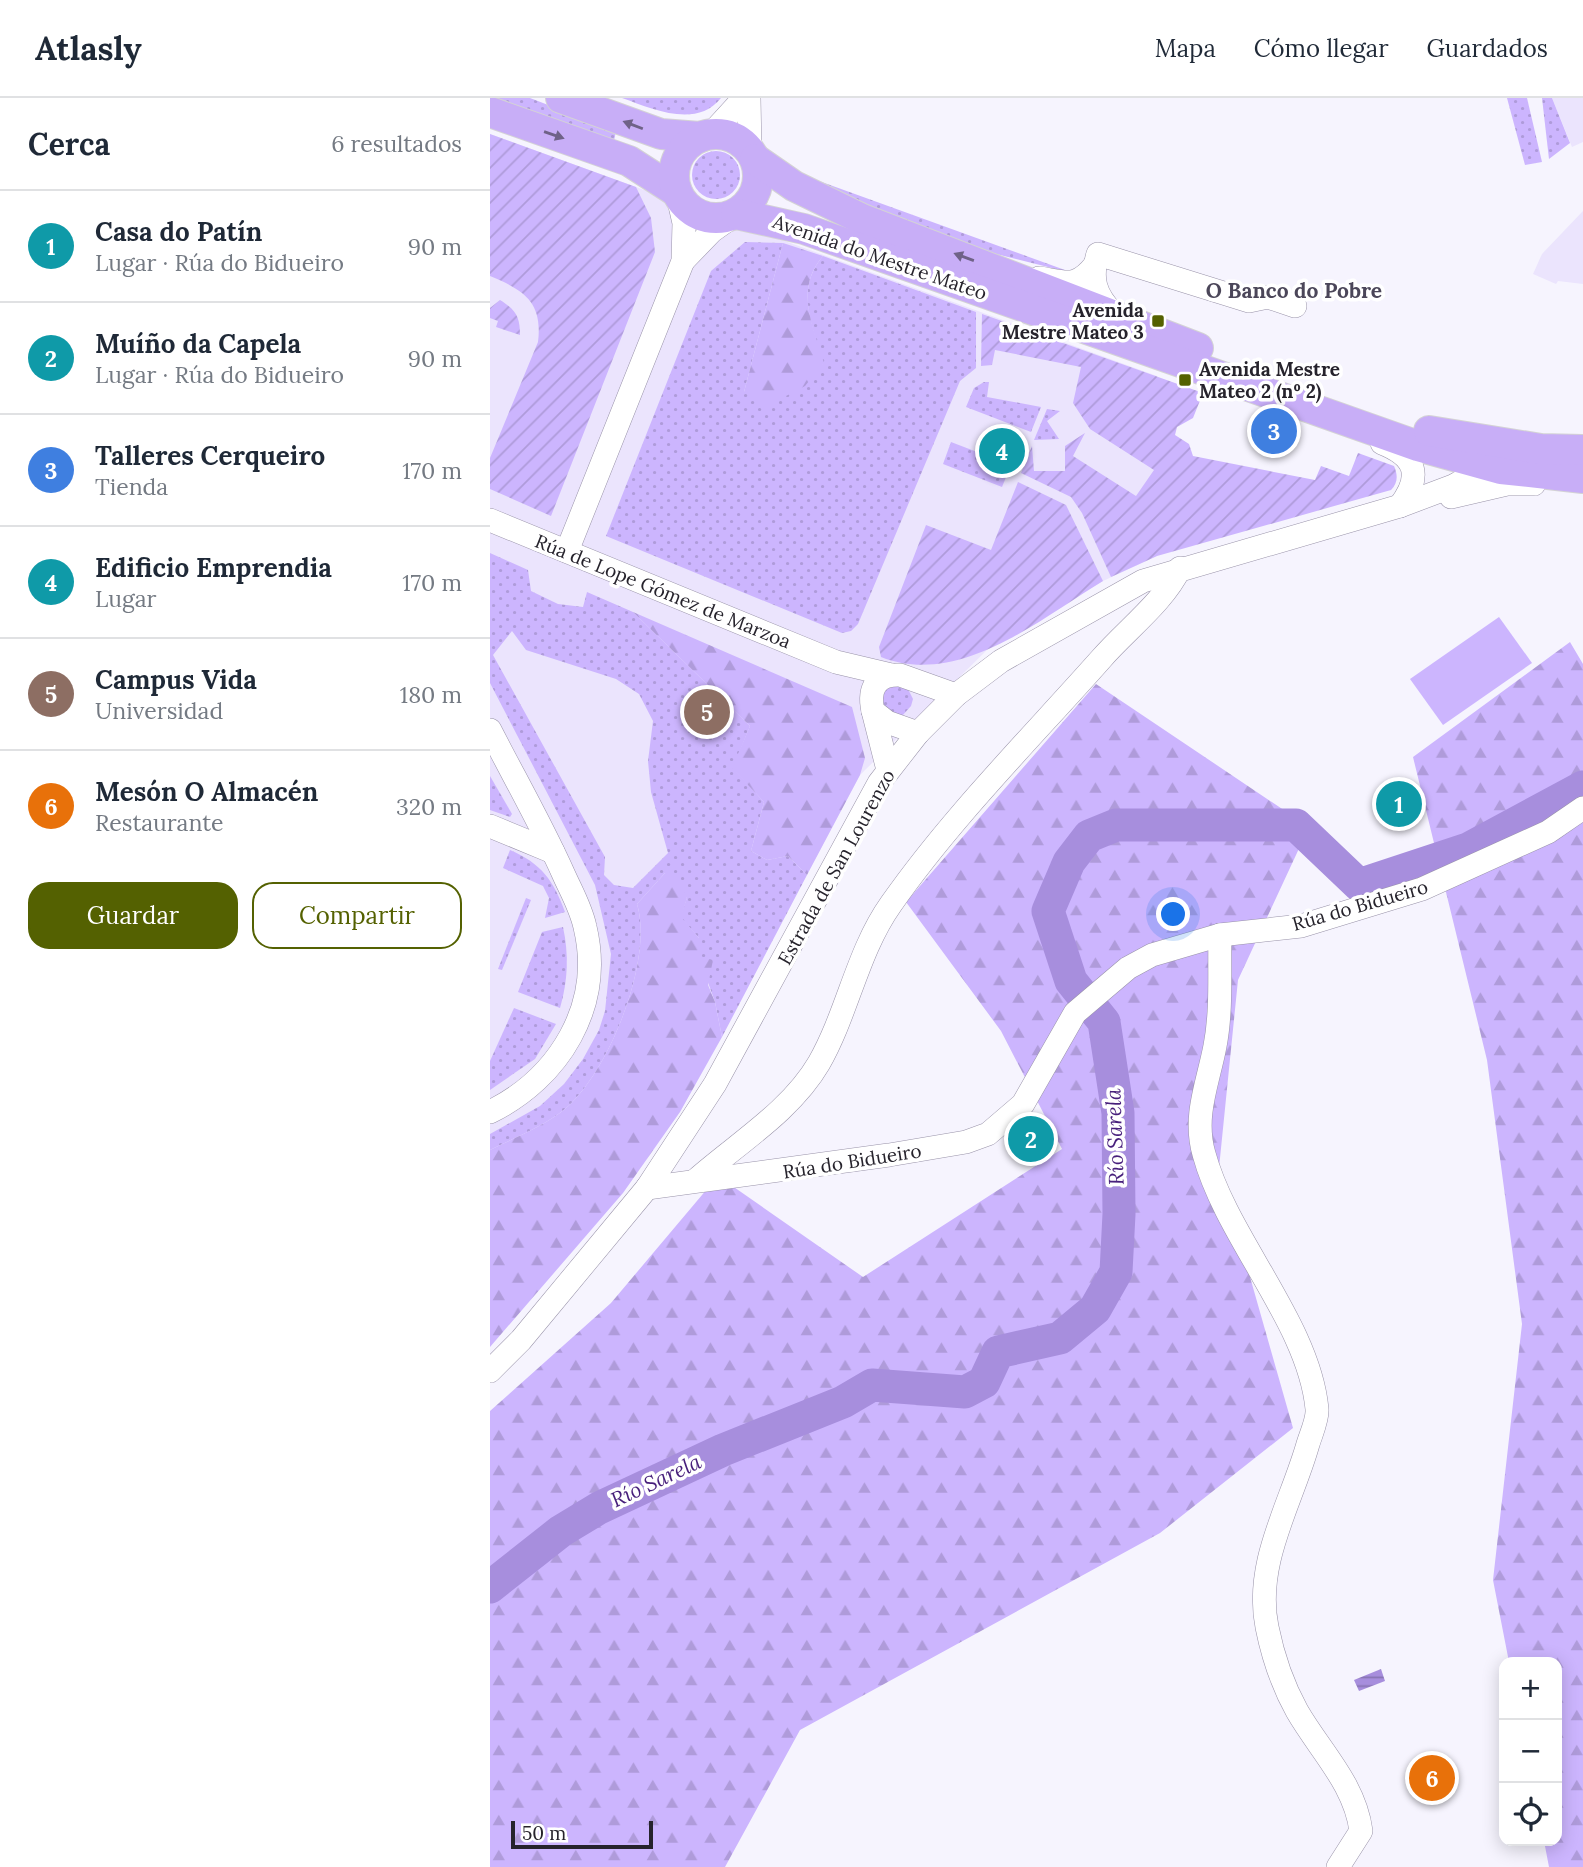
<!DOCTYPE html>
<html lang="es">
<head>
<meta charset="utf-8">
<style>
  :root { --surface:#fff; --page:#f2f2f3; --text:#1f2937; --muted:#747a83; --line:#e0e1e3; --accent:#546101 }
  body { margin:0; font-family:Lora,serif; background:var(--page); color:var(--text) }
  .controls { position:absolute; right:21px; bottom:21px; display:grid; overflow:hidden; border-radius:14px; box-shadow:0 4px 18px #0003 }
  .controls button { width:63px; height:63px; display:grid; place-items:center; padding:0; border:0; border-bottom:2px solid var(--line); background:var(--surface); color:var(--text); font:35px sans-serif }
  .scale { position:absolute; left:21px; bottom:18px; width:142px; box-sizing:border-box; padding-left:7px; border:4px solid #26232c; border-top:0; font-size:19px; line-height:24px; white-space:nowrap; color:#26232c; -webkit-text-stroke:5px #fff; paint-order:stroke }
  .you { position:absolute; left:684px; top:817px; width:24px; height:24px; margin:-18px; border:5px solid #fff; border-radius:50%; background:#1a73e8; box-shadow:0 0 0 10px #1a73e833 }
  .badge { display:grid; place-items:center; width:46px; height:46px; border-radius:50%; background:var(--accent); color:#fff; font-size:23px; font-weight:700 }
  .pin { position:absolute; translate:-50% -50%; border:4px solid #fff; box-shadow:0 2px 7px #0006 }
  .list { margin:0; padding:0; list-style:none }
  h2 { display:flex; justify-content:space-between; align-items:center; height:91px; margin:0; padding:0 28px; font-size:30px }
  h2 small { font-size:23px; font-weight:400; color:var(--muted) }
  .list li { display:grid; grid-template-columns:46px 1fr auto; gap:21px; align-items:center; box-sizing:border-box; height:112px; padding:0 28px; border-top:2px solid var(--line) }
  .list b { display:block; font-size:26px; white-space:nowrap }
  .list p { margin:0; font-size:23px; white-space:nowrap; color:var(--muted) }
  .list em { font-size:23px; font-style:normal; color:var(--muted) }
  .actions { display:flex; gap:14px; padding:21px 28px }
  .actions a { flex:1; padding:16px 0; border:2px solid var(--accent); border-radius:21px; text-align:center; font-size:24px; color:var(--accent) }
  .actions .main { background:var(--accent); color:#fff }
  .icon { flex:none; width:38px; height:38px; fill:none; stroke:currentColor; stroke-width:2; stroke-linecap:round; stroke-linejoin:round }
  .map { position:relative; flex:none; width:1093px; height:1769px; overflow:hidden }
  header { display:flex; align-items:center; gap:42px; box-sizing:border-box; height:98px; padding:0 35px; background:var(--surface); border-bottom:2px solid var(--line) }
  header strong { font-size:33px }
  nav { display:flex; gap:38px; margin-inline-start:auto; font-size:24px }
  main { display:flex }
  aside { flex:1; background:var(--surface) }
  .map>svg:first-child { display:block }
  .built { fill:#ebe4fd }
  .grass { fill:url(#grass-dots); fill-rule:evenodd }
  .forest { fill:url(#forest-firs) }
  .garden { fill:url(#garden-furrows) }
  .pitch { fill:#ccb5fe }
  .water { fill:url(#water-rules) }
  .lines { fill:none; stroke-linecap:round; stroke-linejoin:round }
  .river { stroke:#a78edd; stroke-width:33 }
  .minor-casing { stroke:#9993a9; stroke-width:24 }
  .major-casing { stroke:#d4d3d5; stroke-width:32 }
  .minor { stroke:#fff; stroke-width:23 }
  .major { stroke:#c8aef7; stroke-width:30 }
  .oneway { fill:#6f6287 }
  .poi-dot { fill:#546101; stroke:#fff; stroke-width:2.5 }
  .labels { text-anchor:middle; stroke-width:7; stroke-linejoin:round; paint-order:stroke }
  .street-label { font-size:19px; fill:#26232c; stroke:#fff }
  .poi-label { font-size:19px; font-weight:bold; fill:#26232c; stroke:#fff; text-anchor:end }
  .neighbourhood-label { font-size:21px; font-weight:bold; fill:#4b4659; stroke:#fff }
  .water-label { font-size:21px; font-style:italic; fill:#471f7b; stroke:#fff }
</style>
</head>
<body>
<header>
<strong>Atlasly</strong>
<nav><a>Mapa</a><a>Cómo llegar</a><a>Guardados</a></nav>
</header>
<main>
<aside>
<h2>Cerca<small>6 resultados</small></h2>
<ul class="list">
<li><span class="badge" style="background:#0f9aa8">1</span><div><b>Casa do Patín</b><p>Lugar · Rúa do Bidueiro</p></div><em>90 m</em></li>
<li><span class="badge" style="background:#0f9aa8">2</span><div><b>Muíño da Capela</b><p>Lugar · Rúa do Bidueiro</p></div><em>90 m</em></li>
<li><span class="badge" style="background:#3f7fe0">3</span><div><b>Talleres Cerqueiro</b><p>Tienda</p></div><em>170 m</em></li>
<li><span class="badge" style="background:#0f9aa8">4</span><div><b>Edificio Emprendia</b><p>Lugar</p></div><em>170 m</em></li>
<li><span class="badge" style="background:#8d6e63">5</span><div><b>Campus Vida</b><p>Universidad</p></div><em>180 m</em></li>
<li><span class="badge" style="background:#e8710a">6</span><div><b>Mesón O Almacén</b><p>Restaurante</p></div><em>320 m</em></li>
</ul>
<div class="actions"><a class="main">Guardar</a><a>Compartir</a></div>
</aside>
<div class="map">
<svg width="1093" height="1769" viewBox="0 0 1093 1769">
  <defs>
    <pattern id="grass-dots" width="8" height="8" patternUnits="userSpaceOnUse" patternTransform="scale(1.75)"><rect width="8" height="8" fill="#ccb5fe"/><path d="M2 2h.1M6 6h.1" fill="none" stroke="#af9bda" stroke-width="1.8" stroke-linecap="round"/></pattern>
    <pattern id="forest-firs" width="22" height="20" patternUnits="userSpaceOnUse" patternTransform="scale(1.75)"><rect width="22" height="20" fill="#ccb5fe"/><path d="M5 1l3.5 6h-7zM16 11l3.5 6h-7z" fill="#af9bda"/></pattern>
    <pattern id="garden-furrows" width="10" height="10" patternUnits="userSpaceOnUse" patternTransform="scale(1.75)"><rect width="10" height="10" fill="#ccb5fe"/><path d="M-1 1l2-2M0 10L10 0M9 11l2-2" fill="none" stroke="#af9bda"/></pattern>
    <pattern id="water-rules" width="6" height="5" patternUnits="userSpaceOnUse" patternTransform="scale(1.75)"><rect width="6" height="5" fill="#a78edd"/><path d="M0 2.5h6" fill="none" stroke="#8874b3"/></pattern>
  </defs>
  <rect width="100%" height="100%" fill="#f6f4fe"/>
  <g class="built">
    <path d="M 1062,0 L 1093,0 L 1093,44 L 1082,49 Z"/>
    <path d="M 0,36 L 667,278 L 667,458 L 613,483 L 498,551 L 370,677 L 190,1014 L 0,1100 Z"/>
    <path d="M 1093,113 L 1093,186 L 1068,183 L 1066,186 L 1043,176 L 1052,156 Z"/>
  </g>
  <g class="grass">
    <path d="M 2,0 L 40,0 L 126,33 L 124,43 Z"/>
    <path d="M 132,0 L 231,0 C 206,31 163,11 132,0 Z"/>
    <path d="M 1017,0 L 1037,0 L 1052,64 L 1035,67 Z"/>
    <path d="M 1052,0 L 1062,0 L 1080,45 L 1059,61 Z"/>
    <circle cx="226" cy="77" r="24"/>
    <path d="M 329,83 L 586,176 L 490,152 L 327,87 Z"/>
    <path d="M 255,144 L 293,145 L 254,294 L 333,266 C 323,227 304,192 333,158 L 486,214 L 486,270 L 470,283 L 368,526 L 361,533 L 352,535 L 116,438 L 221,173 Z"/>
    <path d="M 494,284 L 499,284 L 497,299 L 551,309 L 541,334 L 476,309 L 484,290 Z"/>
    <path d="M 557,311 L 570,313 L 557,323 L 569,341 L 544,342 Z"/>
    <path d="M 461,344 L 521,367 L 512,389 L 453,366 Z"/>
    <path d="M 0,455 L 38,472 L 41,493 L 68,506 L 93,509 L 97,494 L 143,514 L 260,628 L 243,670 L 274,704 L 261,753 L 277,762 L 298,758 L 317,777 L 232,939 L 225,904 L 209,859 L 209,840 L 190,819 L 197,800 L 175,775 L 147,806 C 164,861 119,974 75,1011 C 54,1028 24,1040 0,1052 L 0,1036 L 50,1008 L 74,986 L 93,961 L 109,932 L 115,913 L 121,856 L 105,787 L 0,585 ZM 22,533 L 36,552 L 126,581 L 149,596 L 163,623 L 158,663 L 161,694 L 178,755 L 143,790 L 124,787 L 114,777 L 115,759 L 3,557 Z"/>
    <path d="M 398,585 L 417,589 L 423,601 L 421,608 L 412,618 L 398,618 L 388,595 Z"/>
    <path d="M 0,678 L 22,716 L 20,719 L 0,712 Z"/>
    <path d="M 20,752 C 51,765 64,783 75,814 L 55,820 L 59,800 L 53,788 L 13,770 Z"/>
    <path d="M 36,800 L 41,802 L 12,872 L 8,871 Z"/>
    <path d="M 73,829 C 79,857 78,882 70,910 L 28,894 L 52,834 Z"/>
    <path d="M 24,910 L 66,926 L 45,961 L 0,992 L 0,963 Z"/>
  </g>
  <g class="forest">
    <path d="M 293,145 L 333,158 C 304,192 323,227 334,265 L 315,288 L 277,308 L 254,294 Z"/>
    <path d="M 143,514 L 362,609 L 375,660 L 370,677 L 317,777 L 298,758 L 277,762 L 261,753 L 274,704 L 242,670 L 260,628 Z"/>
    <path d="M 1080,544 L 1093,566 L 1093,1769 L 1059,1769 L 1054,1743 L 1067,1743 L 1067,1564 L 1019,1564 L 1003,1482 L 1032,1226 L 997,962 L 923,659 Z"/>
    <path d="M 606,586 L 819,729 L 748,882 L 729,1070 L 803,1330 L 670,1435 L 310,1632 L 235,1769 L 0,1769 L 0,1313 L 121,1205 L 228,1078 L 373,1179 L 572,1051 L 511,933 L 416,804 Z"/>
    <path d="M 175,775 L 187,776 L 197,800 L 191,819 L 209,840 L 209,858 L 223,862 L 218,887 L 225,904 L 232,939 L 190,1014 L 133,1095 L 0,1249 L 0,1052 C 24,1040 54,1028 75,1011 C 119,974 164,861 147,806 Z"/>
  </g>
  <g class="garden">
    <path d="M 0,36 L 146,89 L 161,120 L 165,154 L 61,418 L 0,391 L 0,360 L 48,244 C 53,204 34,192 0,178 Z"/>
    <path d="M 10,202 C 26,212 30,219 30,237 L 6,229 L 8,223 L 0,220 L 0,210 Z"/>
    <path d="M 492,216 L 713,295 L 703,320 L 687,329 L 685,337 L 699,346 L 703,358 L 825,382 L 831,368 L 859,378 L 868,355 L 904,368 C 908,377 908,385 901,392 L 667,458 L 621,479 L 592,415 L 581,399 L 531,375 L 542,348 L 544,373 L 575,373 L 575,348 L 595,335 L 583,358 L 646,398 L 664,372 L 600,331 L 583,305 L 591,269 L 505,252 L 502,267 L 491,268 Z"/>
    <path d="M 528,384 L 576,407 L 613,483 C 550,521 469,590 391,559 L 389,549 L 436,427 L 501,452 Z"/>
  </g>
  <path class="pitch" d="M 1009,519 L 1042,565 L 953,627 L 920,581 Z"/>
  <path class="water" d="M 891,1571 L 895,1583 L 869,1593 L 864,1582 Z"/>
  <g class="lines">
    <path class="river" d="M 0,1489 L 71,1433 L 109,1410 L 233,1352 L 353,1304 L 382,1287 L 475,1294 L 494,1284 L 508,1254 L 570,1240 L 605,1211 L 626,1174 L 629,1116 L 628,1015 L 614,924 L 581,883 L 558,813 L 579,764 L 599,738 L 626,727 L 806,727 L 869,787 L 978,751 L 1093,689"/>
    <g class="minor-casing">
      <g id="minor">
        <path d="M 259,0 L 260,52"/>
        <path d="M 221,36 L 254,0"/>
        <path d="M 193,163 L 222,133 L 246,116"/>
        <path d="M 549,180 C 576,184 586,191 605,167"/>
        <path d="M 623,215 C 605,197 600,180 608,156 L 759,203 L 778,199 L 805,208"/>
        <path d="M 892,345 C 927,359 932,378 910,408"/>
        <path d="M 961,399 L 1017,386 L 1044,386"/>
        <path d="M 0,422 L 346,564 L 401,577"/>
        <path d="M 77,453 L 193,163 L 194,125 L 187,94"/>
        <path d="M 383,613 L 398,672"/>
        <path d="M 0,632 C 24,679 51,726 73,775 C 81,793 91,810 95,829 C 114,908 69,980 0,1014"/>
        <path d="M 428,635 L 397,624 L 383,613 C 378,591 386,576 410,577 L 466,597"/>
        <path d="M 0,728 L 63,754"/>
        <path d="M 730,837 C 729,873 732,912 725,948 C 718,985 703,1018 714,1056 C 737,1141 819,1225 827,1311 C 828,1321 821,1336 818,1346 C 801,1406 764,1465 777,1529 C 783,1559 792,1586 807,1613 C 830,1653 865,1686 871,1733 L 848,1769"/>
        <path d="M 207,1081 C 248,1045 301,1013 329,965 C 358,914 367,854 401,806 C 462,719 540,641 611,561 C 637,531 673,505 690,470"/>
        <path d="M 157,1090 L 399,1057 L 476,1044 L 498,1036 L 533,1006 L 585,915 L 638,870 L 662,857 L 730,837 L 811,828 L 932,791 L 1058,734 L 1093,710"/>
        <path d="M 0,1273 L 31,1242 L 157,1090 L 225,986 L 389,685 L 428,635 L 466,597 L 511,563 L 653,483 L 910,408 L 963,388 L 1007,364"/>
      </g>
    </g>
    <g class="major-casing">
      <g id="major">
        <path d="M 71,0 L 171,36 L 210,39"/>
        <path d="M 0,14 L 139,63 L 187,94"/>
        <circle cx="226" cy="78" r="42"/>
        <path d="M 265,61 L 304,88 L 372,121 L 708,250"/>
        <path d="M 246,116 L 314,131 L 928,348 L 1011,371 L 1093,380"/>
        <path d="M 939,333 L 1051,351 L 1093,352"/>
      </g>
    </g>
    <use href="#minor" class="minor"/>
    <use href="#major" class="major"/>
  </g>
  <defs><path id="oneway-solid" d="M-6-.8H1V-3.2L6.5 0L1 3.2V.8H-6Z" transform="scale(1.75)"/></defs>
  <g class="oneway">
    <use href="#oneway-solid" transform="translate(143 27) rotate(-159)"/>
    <use href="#oneway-solid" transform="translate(64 37) rotate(19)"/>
    <use href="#oneway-solid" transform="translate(474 159) rotate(-160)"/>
  </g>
  <g class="poi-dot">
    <rect x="661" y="216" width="14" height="14" rx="3.5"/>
    <rect x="688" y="275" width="14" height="14" rx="3.5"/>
  </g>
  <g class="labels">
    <g class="street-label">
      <text transform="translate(390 159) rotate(19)" y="7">Avenida do Mestre Mateo</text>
      <text transform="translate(173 493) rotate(22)" y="7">Rúa de Lope Gómez de Marzoa</text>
      <text transform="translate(346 769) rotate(-61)" y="7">Estrada de San Lourenzo</text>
      <text transform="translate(870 807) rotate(-16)" y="7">Rúa do Bidueiro</text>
      <text transform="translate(362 1063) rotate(-9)" y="7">Rúa do Bidueiro</text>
    </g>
    <g class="poi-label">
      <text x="654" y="219">Avenida<tspan x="654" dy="22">Mestre Mateo 3</tspan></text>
      <text x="709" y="278" text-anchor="start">Avenida Mestre<tspan x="709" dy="22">Mateo 2 (nº 2)</tspan></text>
    </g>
    <g class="neighbourhood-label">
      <text x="804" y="200">O Banco do Pobre</text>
    </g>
    <g class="water-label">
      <text transform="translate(625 1039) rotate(-92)" y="7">Río Sarela</text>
      <text transform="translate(166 1383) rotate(-25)" y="7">Río Sarela</text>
    </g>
  </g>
</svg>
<div class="controls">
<button>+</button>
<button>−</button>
<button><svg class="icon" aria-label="locate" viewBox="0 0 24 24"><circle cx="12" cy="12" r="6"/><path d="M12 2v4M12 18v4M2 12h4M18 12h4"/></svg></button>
</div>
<div class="scale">50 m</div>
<div class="you"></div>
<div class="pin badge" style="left:909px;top:706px;background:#0f9aa8">1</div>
<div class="pin badge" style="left:541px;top:1041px;background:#0f9aa8">2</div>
<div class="pin badge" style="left:784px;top:333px;background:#3f7fe0">3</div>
<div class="pin badge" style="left:512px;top:353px;background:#0f9aa8">4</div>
<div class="pin badge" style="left:217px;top:614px;background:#8d6e63">5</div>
<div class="pin badge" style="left:942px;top:1680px;background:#e8710a">6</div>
</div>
</main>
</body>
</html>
